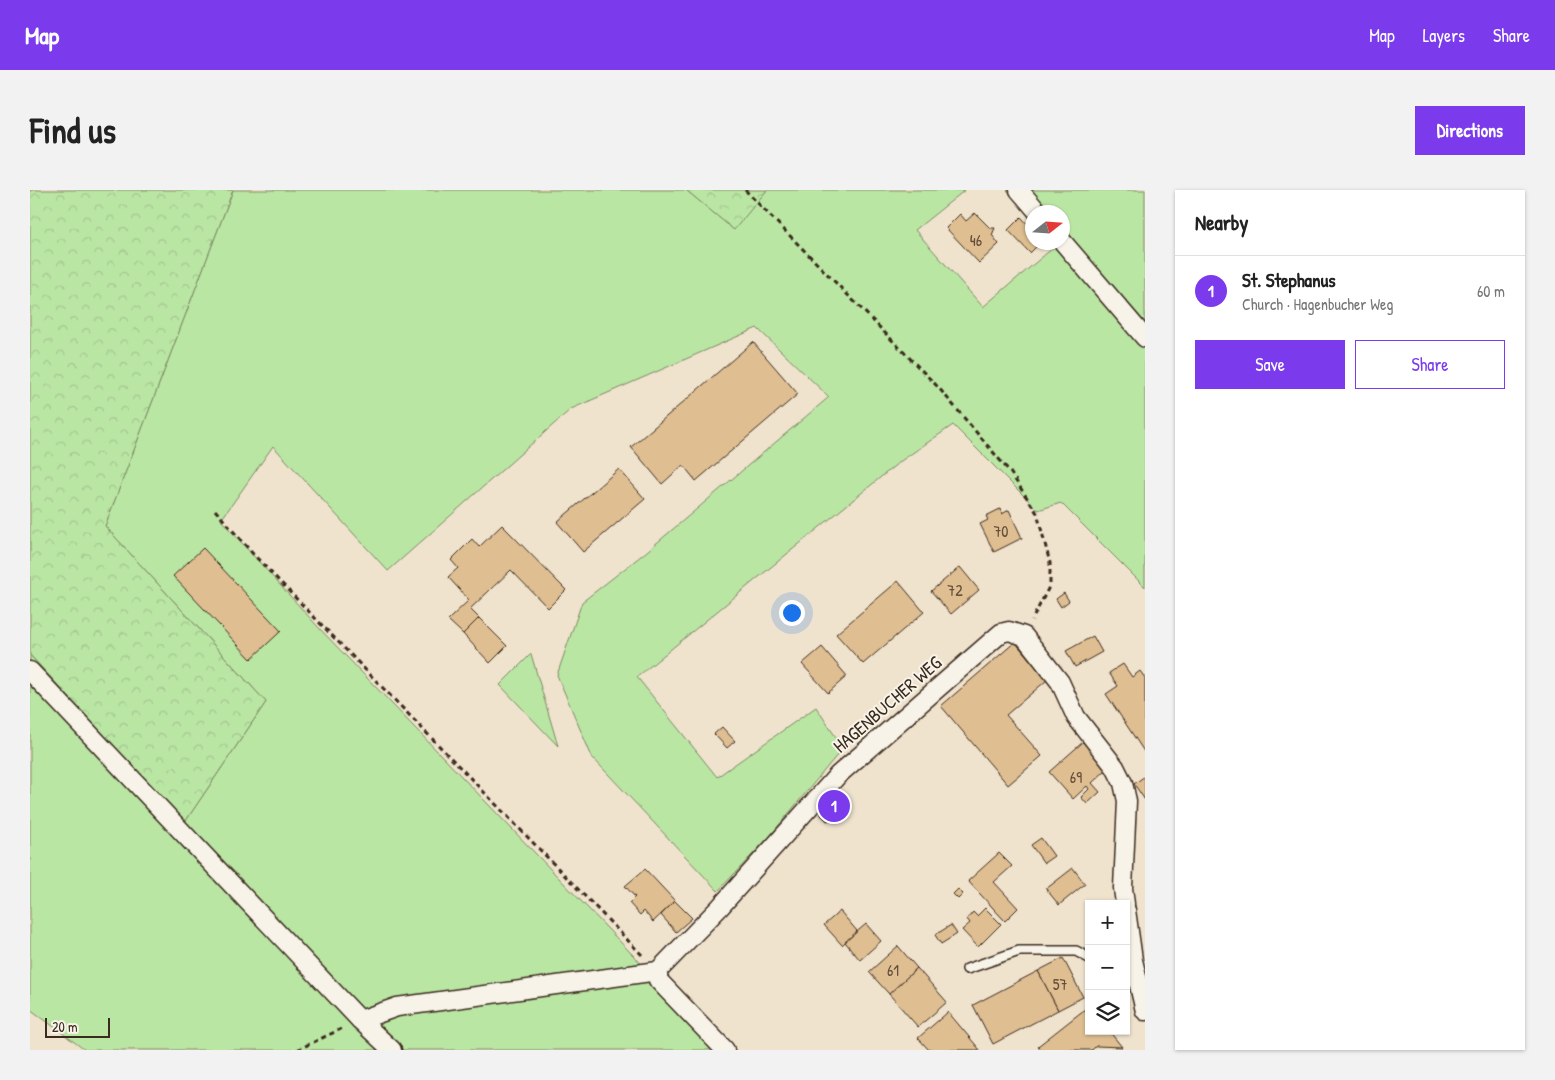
<!DOCTYPE html>
<html lang="en">
<head>
<meta charset="utf-8">
<style>
  :root { --surface:#fff; --page:#f2f2f2; --text:#222; --muted:#767676; --line:#e0e0e0; --accent:#7c3aed }
  body { margin:0; font-family:"Patrick Hand",sans-serif; background:var(--page); color:var(--text) }
  .controls { position:absolute; right:15px; bottom:15px; display:grid; overflow:hidden; border-radius:0px; box-shadow:0 1px 4px #0004 }
  .controls button { width:45px; height:45px; display:grid; place-items:center; padding:0; border:0; border-bottom:1px solid var(--line); background:var(--surface); color:var(--text); font:25px sans-serif }
  .compass { position:absolute; left:995px; top:15px; width:45px; height:45px; border-radius:50%; background:var(--surface); box-shadow:0 1px 4px #0004; rotate:73deg }
  .scale { position:absolute; left:15px; bottom:12px; width:65px; box-sizing:border-box; padding-left:5px; border:2px solid #3b2a1e; border-top:0; font-size:14px; line-height:18px; white-space:nowrap; color:#3b2a1e; -webkit-text-stroke:4px #f7f3e8; paint-order:stroke }
  .you { position:absolute; left:761px; top:422px; width:18px; height:18px; margin:-12px; border:4px solid #fff; border-radius:50%; background:#1a73e8; box-shadow:0 0 0 8px #1a73e833 }
  .badge { display:grid; place-items:center; width:32px; height:32px; border-radius:50%; background:var(--accent); color:#fff; font-size:16px; font-weight:700 }
  .pin { position:absolute; translate:-50% -50%; border:2px solid #fff; box-shadow:0 1px 5px #0006 }
  .list { margin:0; padding:0; list-style:none }
  h2 { display:flex; justify-content:space-between; align-items:center; height:65px; margin:0; padding:0 20px; font-size:21px }
  h2 small { font-size:16px; font-weight:400; color:var(--muted) }
  .list li { display:grid; grid-template-columns:32px 1fr auto; gap:15px; align-items:center; box-sizing:border-box; height:70px; padding:0 20px; border-top:1px solid var(--line) }
  .list b { display:block; font-size:19px; white-space:nowrap }
  .list p { margin:0; font-size:16px; white-space:nowrap; color:var(--muted) }
  .list em { font-size:16px; font-style:normal; color:var(--muted) }
  .actions { display:flex; gap:10px; padding:15px 20px }
  .actions a { flex:1; padding:11px 0; border:1px solid var(--accent); border-radius:0px; text-align:center; font-size:18px; color:var(--accent) }
  .actions .main { background:var(--accent); color:#fff }
  .icon { flex:none; width:28px; height:28px; fill:none; stroke:currentColor; stroke-width:2; stroke-linecap:round; stroke-linejoin:round }
  .map { position:relative; flex:none; width:1115px; height:860px; overflow:hidden; border-radius:0px }
  header { display:flex; align-items:center; gap:30px; box-sizing:border-box; height:70px; padding:0 25px; background:var(--accent); color:#fff }
  header strong { font-size:24px }
  nav { display:flex; gap:28px; margin-inline-start:auto; font-size:18px }
  .intro { display:flex; align-items:center; justify-content:space-between; box-sizing:border-box; height:120px; padding:0 30px }
  h1 { margin:0; font-size:35px }
  .button { padding:12px 22px; border-radius:0px; background:var(--accent); color:#fff; font-size:18px; font-weight:700 }
  main { display:flex; gap:30px; padding:0 30px }
  aside { flex:1; background:var(--surface); border-radius:0px; box-shadow:0 1px 4px #0004 }
  .map>svg:first-child { display:block }
  .green { fill:#bae6a4; stroke:#7a8861 }
  .forest { fill:url(#forest-crowns); stroke:#7a8861 }
  .building { fill:#dfbf92; stroke:#3b2a1e }
  .lines { fill:none; stroke-linecap:round; stroke-linejoin:round }
  .lane-casing { stroke:#3b2a1e; stroke-width:12 }
  .street-casing { stroke:#3b2a1e; stroke-width:21 }
  .path { stroke:#3b2a1e; stroke-width:3; stroke-dasharray:5 4; stroke-linecap:butt }
  .lane { stroke:#f7f3e8; stroke-width:9 }
  .street { stroke:#f7f3e8; stroke-width:18 }
  .labels { text-anchor:middle; stroke-width:4; stroke-linejoin:round; paint-order:stroke }
  .number-label { font-size:16px; fill:#644f3b }
  .street-label { font-size:19px; fill:#3b2a1e; stroke:#f7f3e8 }
</style>
</head>
<body>
<header>
<strong>Map</strong>
<nav><a>Map</a><a>Layers</a><a>Share</a></nav>
</header>
<div class="intro"><h1>Find us</h1><a class="button">Directions</a></div>
<main>
<div class="map">
<svg width="1115" height="860" viewBox="0 0 1115 860">
  <defs>
    <pattern id="forest-crowns" width="20" height="18" patternUnits="userSpaceOnUse" patternTransform="scale(1.25)"><rect width="20" height="18" fill="#bae6a4"/><path d="M2 6a3 3 0 1 1 6 0M12 15a3 3 0 1 1 6 0" fill="none" stroke="#a1c58d"/></pattern>
  </defs>
  <rect width="100%" height="100%" fill="#f0e3ce"/>
  <filter id="ink" filterUnits="userSpaceOnUse"><feTurbulence type="fractalNoise" baseFrequency=".02" numOctaves="2"/><feDisplacementMap in="SourceGraphic" scale="10" xChannelSelector="R" yChannelSelector="G"/><feConvolveMatrix kernelMatrix="1 2 1 2 8 2 1 2 1" color-interpolation-filters="sRGB"/></filter>
  <g filter="url(#ink)">
    <g class="green">
      <path d="M 203,0 L 656,0 L 703,39 L 737,0 L 935,0 L 885,40 L 953,117 L 1024,57 L 1020,53 L 1032,52 L 1032,22 L 1002,22 L 1002,31 L 977,0 L 1115,0 L 1115,397 L 1031,313 L 1008,320 L 923,235 L 868,273 L 607,487 L 687,587 L 786,517 L 813,558 L 739,647 L 688,701 L 562,567 L 527,485 L 552,412 L 616,362 L 799,207 L 727,138 L 541,219 L 358,381 L 243,256 L 191,330 L 290,439 L 694,860 L 55,860 L 0,819 L 0,465 L 155,632 L 236,512 L 75,336 Z"/>
      <path d="M 501,464 L 528,556 L 470,495 Z"/>
    </g>
    <g class="forest">
      <path d="M 0,0 L 203,0 L 75,336 L 236,512 L 155,632 L 0,465 Z"/>
      <path d="M 656,0 L 737,0 L 704,40 Z"/>
    </g>
    <g class="building">
      <path d="M 945,23 L 960,38 L 965,38 L 962,45 L 969,54 L 949,73 L 916,38 L 930,24 L 936,31 Z"/>
      <path d="M 991,27 L 1002,39 L 1002,52 L 1011,52 L 1000,63 L 978,40 Z"/>
      <path d="M 723,152 L 768,204 L 666,291 L 653,275 L 632,294 L 601,257 Z"/>
      <path d="M 589,279 L 615,309 L 553,362 L 527,332 Z"/>
      <path d="M 970,319 L 972,324 L 979,320 L 992,348 L 964,362 L 950,334 L 958,330 L 956,326 Z"/>
      <path d="M 472,335 L 536,400 L 518,418 L 481,380 L 440,419 L 449,428 L 433,444 L 418,430 L 439,410 L 418,387 L 428,378 L 421,370 L 442,349 L 449,357 Z"/>
      <path d="M 173,358 L 251,441 L 221,469 L 143,386 Z"/>
      <path d="M 930,377 L 949,400 L 921,424 L 901,401 Z"/>
      <path d="M 868,391 L 894,422 L 833,474 L 806,444 Z"/>
      <path d="M 1034,403 L 1039,411 L 1031,417 L 1026,409 Z"/>
      <path d="M 449,428 L 477,456 L 460,473 L 433,444 Z"/>
      <path d="M 1063,446 L 1072,462 L 1045,477 L 1036,461 Z"/>
      <path d="M 985,452 L 1017,490 L 976,525 L 1012,566 L 978,595 L 911,516 Z"/>
      <path d="M 792,457 L 817,486 L 798,503 L 772,474 Z"/>
      <path d="M 1093,474 L 1102,487 L 1110,481 L 1115,488 L 1115,563 L 1076,504 L 1088,496 L 1079,483 Z"/>
      <path d="M 692,537 L 705,551 L 697,558 L 684,544 Z"/>
      <path d="M 1053,552 L 1077,579 L 1062,593 L 1070,602 L 1057,614 L 1051,607 L 1059,599 L 1057,596 L 1043,609 L 1019,582 Z"/>
      <path d="M 1115,586 L 1115,610 L 1104,594 Z"/>
      <path d="M 805,603 L 817,615 L 803,629 L 797,631 L 791,625 L 791,617 Z"/>
      <path d="M 1011,648 L 1024,666 L 1014,673 L 1001,655 Z"/>
      <path d="M 969,663 L 982,676 L 964,692 L 988,718 L 975,731 L 938,691 Z"/>
      <path d="M 1043,678 L 1055,694 L 1029,715 L 1016,699 Z"/>
      <path d="M 615,679 L 645,711 L 623,732 L 614,721 L 610,725 L 599,713 L 605,707 L 595,696 Z"/>
      <path d="M 928,699 L 933,704 L 928,709 L 923,704 Z"/>
      <path d="M 645,711 L 662,728 L 646,742 L 631,725 Z"/>
      <path d="M 955,718 L 971,734 L 948,757 L 932,740 L 940,733 L 937,729 L 943,722 L 947,726 Z"/>
      <path d="M 810,721 L 827,741 L 812,755 L 794,735 Z"/>
      <path d="M 836,734 L 851,751 L 830,770 L 815,752 Z"/>
      <path d="M 921,735 L 927,744 L 911,754 L 905,745 Z"/>
      <path d="M 868,756 L 887,778 L 859,804 L 839,782 Z"/>
      <path d="M 1033,768 L 1053,807 L 1028,820 L 1008,781 Z"/>
      <path d="M 887,778 L 917,812 L 888,837 L 859,804 Z"/>
      <path d="M 1008,781 L 1028,820 L 963,854 L 943,815 Z"/>
      <path d="M 1059,816 L 1059,841 L 1079,841 L 1092,857 L 1066,856 L 1062,860 L 1010,860 L 1008,856 Z"/>
      <path d="M 918,822 L 950,860 L 899,860 L 888,848 Z"/>
    </g>
    <g class="lines">
      <g class="lane-casing">
        <path id="lane" d="M 937,779 L 989,761 L 1046,761 L 1059,768"/>
      </g>
      <g class="street-casing">
        <g id="street">
          <path d="M 989,0 L 1008,22"/>
          <path d="M 1032,51 L 1115,148"/>
          <path d="M 0,481 L 330,830 L 362,860"/>
          <path d="M 1096,720 L 1103,770 L 1115,821"/>
          <path d="M 330,830 L 367,817 L 628,781"/>
          <path d="M 695,860 L 628,790 L 628,781 L 690,717 L 808,585 L 971,443 L 979,441 L 994,446 L 1030,492 L 1046,527 L 1085,577 L 1093,593 L 1097,611 L 1093,698 L 1095,714"/>
        </g>
      </g>
      <g class="path">
        <path d="M 715,0 L 908,197 L 980,282 L 1007,323 L 1020,373 L 1020,395 L 1002,430"/>
        <path d="M 185,320 L 223,364 L 612,765"/>
        <path d="M 267,860 L 311,839"/>
      </g>
      <use href="#lane" class="lane"/>
      <use href="#street" class="street"/>
    </g>
  </g>
  <g class="labels">
    <g class="number-label">
      <text x="946" y="56">46</text>
      <text x="971" y="347">70</text>
      <text x="925" y="406">72</text>
      <text x="1046" y="593">69</text>
      <text x="863" y="786">61</text>
      <text x="1030" y="800">57</text>
    </g>
    <g class="street-label">
      <text transform="translate(857 514) rotate(-41)" y="7">HAGENBUCHER WEG</text>
    </g>
  </g>
</svg>
<div class="controls">
<button>+</button>
<button>−</button>
<button><svg class="icon" aria-label="layers" viewBox="0 0 24 24"><path d="M12 4l9 5-9 5-9-5zM3 14l9 5 9-5"/></svg></button>
</div>
<svg class="compass" viewBox="-18 -18 36 36"><path d="M0-13l5 13h-10z" fill="#e53935"/><path d="M0 13l5-13h-10z" fill="#767676"/></svg>
<div class="scale">20 m</div>
<div class="you"></div>
<div class="pin badge" style="left:804px;top:616px">1</div>
</div>
<aside>
<h2>Nearby<small></small></h2>
<ul class="list">
<li><span class="badge">1</span><div><b>St. Stephanus</b><p>Church · Hagenbucher Weg</p></div><em>60 m</em></li>
</ul>
<div class="actions"><a class="main">Save</a><a>Share</a></div>
</aside>
</main>
</body>
</html>
